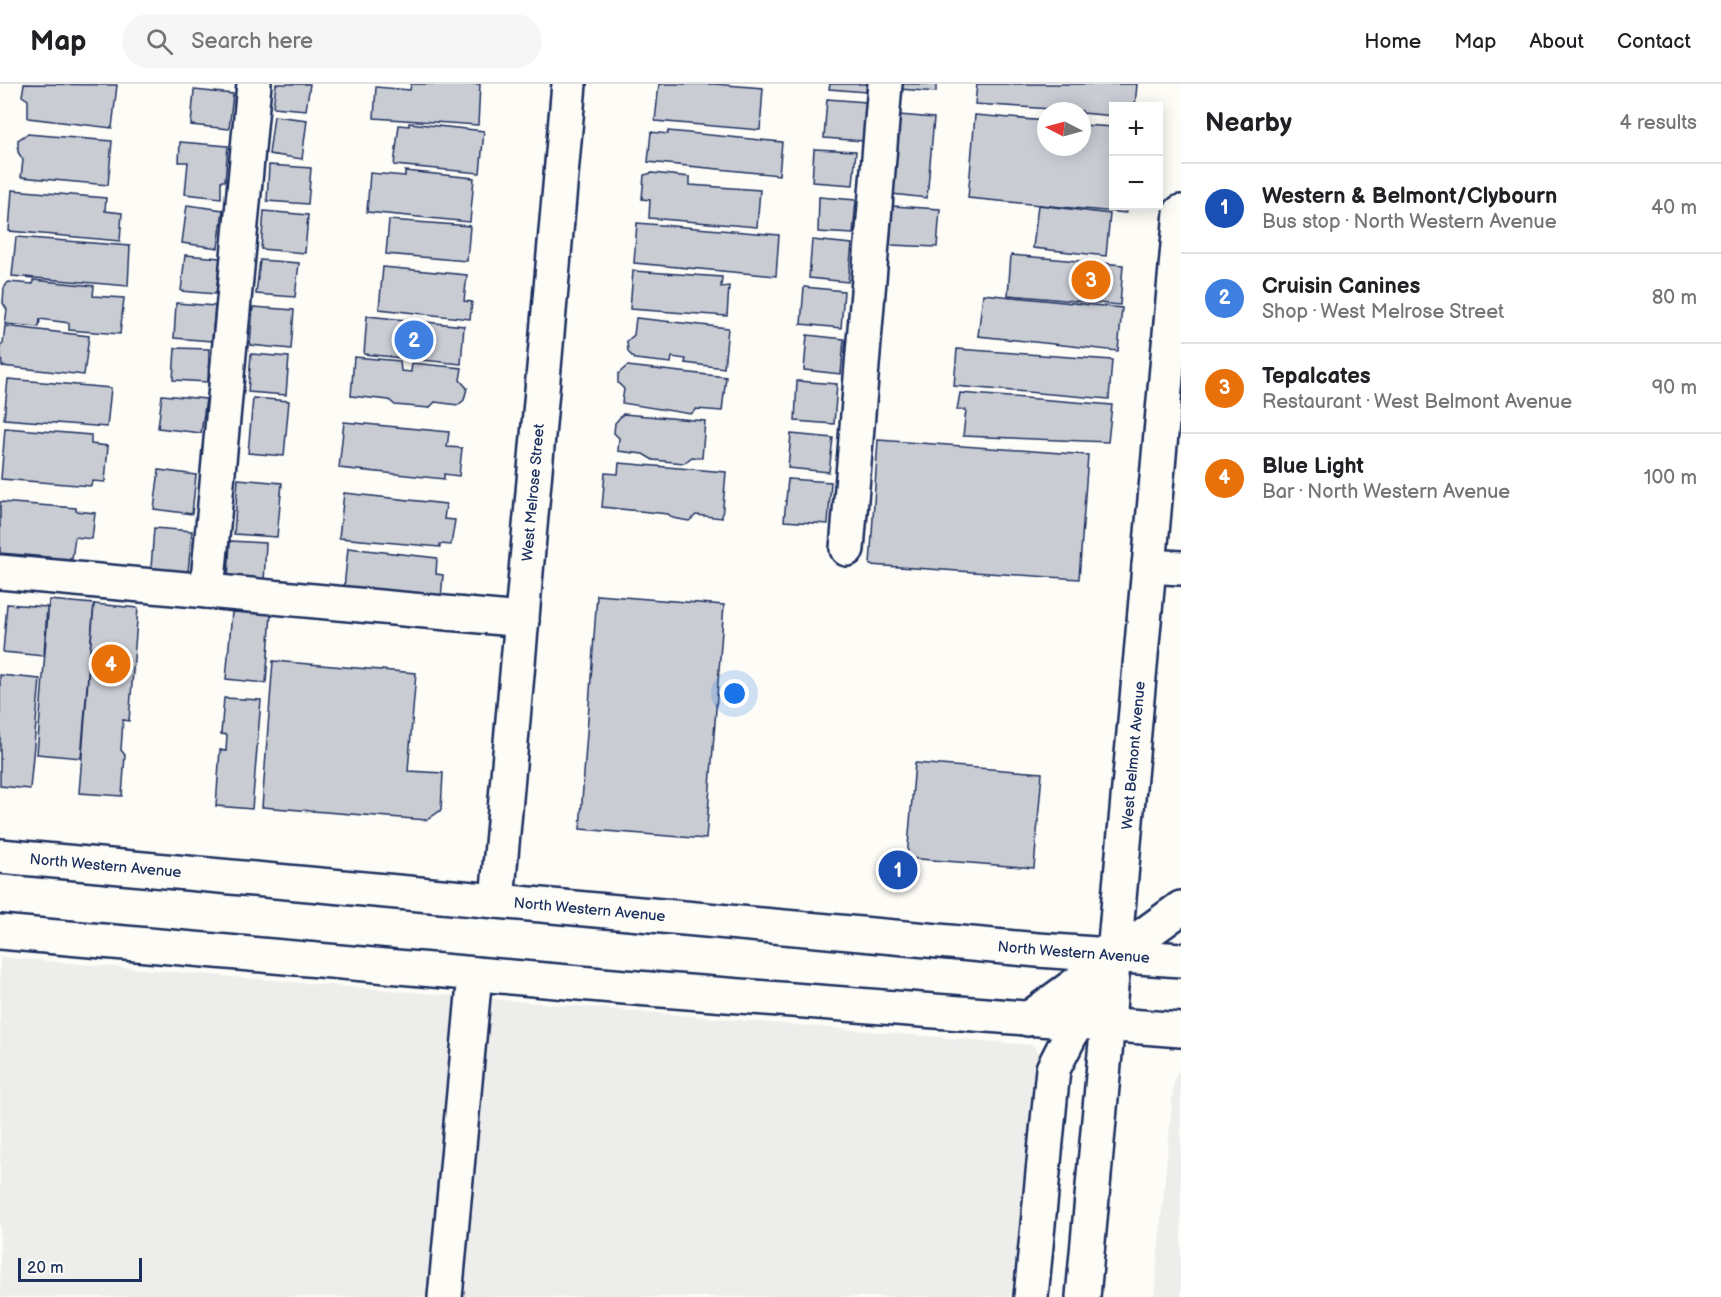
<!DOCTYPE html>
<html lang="en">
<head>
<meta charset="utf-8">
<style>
  :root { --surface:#fff; --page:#f6f6f6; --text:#202124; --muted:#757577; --line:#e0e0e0; --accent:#2563eb }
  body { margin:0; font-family:"Balsamiq Sans",sans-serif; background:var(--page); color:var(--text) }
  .controls { position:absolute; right:18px; top:18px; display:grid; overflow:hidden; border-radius:0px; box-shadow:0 3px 15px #0003 }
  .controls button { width:54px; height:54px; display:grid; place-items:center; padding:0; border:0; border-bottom:2px solid var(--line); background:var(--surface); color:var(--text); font:30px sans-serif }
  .compass { position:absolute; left:1037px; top:18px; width:54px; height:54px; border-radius:50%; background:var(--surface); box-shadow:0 3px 15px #0003; rotate:276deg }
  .scale { position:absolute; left:18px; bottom:15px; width:124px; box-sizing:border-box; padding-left:6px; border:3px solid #1b2f5e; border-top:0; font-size:16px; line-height:21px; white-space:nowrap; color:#1b2f5e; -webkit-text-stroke:4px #fdfcf7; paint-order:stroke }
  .you { position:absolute; left:735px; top:610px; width:21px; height:21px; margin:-15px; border:4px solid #fff; border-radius:50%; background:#1a73e8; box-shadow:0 0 0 9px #1a73e833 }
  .badge { display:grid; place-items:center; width:39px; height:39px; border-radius:50%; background:var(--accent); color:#fff; font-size:20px; font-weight:700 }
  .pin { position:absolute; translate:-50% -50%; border:3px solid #fff; box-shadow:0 2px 6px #0006 }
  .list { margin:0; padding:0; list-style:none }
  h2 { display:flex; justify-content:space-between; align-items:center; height:78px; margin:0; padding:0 24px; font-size:26px }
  h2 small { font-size:20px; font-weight:400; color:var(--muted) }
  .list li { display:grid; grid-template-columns:39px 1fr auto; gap:18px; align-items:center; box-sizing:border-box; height:90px; padding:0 24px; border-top:2px solid var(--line) }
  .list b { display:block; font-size:22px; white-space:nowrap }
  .list p { margin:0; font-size:20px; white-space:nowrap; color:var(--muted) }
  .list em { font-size:20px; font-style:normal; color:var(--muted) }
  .icon { flex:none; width:33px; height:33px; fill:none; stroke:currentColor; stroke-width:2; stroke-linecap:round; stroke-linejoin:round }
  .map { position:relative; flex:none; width:1181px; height:1213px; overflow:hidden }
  header { display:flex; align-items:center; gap:36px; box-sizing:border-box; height:84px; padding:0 30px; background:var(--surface); border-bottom:2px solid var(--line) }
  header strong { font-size:28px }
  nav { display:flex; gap:33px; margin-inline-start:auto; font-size:21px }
  .search { width:420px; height:54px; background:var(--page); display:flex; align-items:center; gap:15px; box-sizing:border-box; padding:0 21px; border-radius:33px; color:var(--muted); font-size:22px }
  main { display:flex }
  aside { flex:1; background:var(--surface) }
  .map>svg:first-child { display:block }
  .built { fill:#edeeec }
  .building { fill:#c9ccd3; stroke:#1b2f5e; stroke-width:1.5 }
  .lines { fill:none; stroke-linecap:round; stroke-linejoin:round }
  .minor-casing { stroke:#1b2f5e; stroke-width:38 }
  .major-casing { stroke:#1b2f5e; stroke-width:38 }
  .minor { stroke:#fdfcf7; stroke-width:33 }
  .major { stroke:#fdfcf7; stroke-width:33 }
  .labels { text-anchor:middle; stroke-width:6; stroke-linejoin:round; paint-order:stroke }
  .street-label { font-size:15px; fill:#1b2f5e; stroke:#fdfcf7 }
</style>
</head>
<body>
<header>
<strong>Map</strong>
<div class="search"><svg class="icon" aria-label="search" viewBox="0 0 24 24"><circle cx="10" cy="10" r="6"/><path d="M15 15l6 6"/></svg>Search here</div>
<nav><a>Home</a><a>Map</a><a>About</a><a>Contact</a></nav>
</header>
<main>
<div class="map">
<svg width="1181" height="1213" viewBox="0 0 1181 1213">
  <rect width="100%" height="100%" fill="#fdfcf7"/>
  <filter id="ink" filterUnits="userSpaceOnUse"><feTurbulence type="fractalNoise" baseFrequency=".0167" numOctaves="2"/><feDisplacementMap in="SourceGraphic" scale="12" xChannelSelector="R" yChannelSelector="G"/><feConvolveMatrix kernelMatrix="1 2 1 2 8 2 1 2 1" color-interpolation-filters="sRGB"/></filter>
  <g filter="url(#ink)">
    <g class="built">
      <path d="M 0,873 L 1032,961 L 1039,968 L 1043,984 L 1022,1213 L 0,1213 Z"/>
      <path d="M 1181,983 L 1181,1213 L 1154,1213 L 1174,996 Z"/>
    </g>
    <g class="building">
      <path d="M 24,0 L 117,1 L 112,44 L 28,34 L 28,16 L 22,12 Z"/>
      <path d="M 276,0 L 310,0 L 306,26 L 273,23 Z"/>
      <path d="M 411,0 L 480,0 L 478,41 L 374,34 L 376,3 L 410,6 Z"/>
      <path d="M 659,0 L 714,0 L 763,4 L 760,46 L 655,37 Z"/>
      <path d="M 830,0 L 867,0 L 866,8 L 829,5 Z"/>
      <path d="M 900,0 L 936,0 L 936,8 L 900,5 Z"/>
      <path d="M 977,0 L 1137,0 L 1135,22 L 1114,22 L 1114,32 L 1082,29 L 1082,27 L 975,20 Z"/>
      <path d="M 194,6 L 233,10 L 229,45 L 191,41 Z"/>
      <path d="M 827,15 L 866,18 L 864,57 L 824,54 Z"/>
      <path d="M 899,31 L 934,34 L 927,114 L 892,110 Z"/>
      <path d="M 975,31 L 1046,37 L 1046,63 L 1082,63 L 1082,41 L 1114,43 L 1114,122 L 1127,122 L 1126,129 L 968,114 Z"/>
      <path d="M 274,32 L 307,36 L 302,75 L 269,70 Z"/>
      <path d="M 409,39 L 484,47 L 480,89 L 394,81 L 399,41 L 409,42 Z"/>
      <path d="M 668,47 L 782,58 L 779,91 L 648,78 L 651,48 L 668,50 Z"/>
      <path d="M 27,50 L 112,57 L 108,101 L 21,93 L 23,76 L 18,68 L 18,56 Z"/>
      <path d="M 180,58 L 228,62 L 225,97 L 221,97 L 221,114 L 185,110 L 188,78 L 179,78 Z"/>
      <path d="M 814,65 L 856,67 L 853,101 L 812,98 Z"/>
      <path d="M 269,81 L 311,84 L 308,120 L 267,117 Z"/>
      <path d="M 405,87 L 474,94 L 470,138 L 367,128 L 370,89 L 405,92 Z"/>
      <path d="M 652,89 L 690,93 L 690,101 L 760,106 L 757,143 L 649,134 L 650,116 L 642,115 L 644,91 Z"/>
      <path d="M 12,106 L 106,114 L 105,127 L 122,129 L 120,157 L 9,147 Z"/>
      <path d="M 819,113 L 856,116 L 853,150 L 818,148 Z"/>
      <path d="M 187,121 L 223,126 L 218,164 L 182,159 Z"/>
      <path d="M 1038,121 L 1110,130 L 1106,172 L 1033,164 Z"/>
      <path d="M 892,122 L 940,125 L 937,163 L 890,161 Z"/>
      <path d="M 264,127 L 308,131 L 305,169 L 261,165 Z"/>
      <path d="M 389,136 L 470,142 L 467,177 L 386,170 Z"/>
      <path d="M 637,139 L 779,151 L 776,192 L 634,179 Z"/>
      <path d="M 16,153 L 130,162 L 128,202 L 12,192 Z"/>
      <path d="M 812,156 L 852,160 L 848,198 L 809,194 Z"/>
      <path d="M 185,171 L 220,174 L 216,210 L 181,207 Z"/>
      <path d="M 1011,171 L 1123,181 L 1120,221 L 1008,211 Z"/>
      <path d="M 260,176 L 299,179 L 295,213 L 256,210 Z"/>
      <path d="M 383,183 L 467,191 L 464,217 L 472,218 L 470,235 L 379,225 Z"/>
      <path d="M 633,187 L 722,193 L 721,203 L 729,202 L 727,232 L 630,225 Z"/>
      <path d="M 33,196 L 94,202 L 93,212 L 124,214 L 120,250 L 69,246 L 69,239 L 40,235 L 39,243 L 5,240 L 7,226 L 3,219 L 4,204 L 8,198 L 33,200 Z"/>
      <path d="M 804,203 L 844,207 L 841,244 L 801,240 Z"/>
      <path d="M 983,210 L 1122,224 L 1118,267 L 978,252 Z"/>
      <path d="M 176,219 L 215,222 L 212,257 L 174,254 Z"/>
      <path d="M 253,223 L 294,226 L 291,265 L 250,261 Z"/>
      <path d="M 367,232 L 464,242 L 461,280 L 364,270 Z"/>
      <path d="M 636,234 L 728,244 L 724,284 L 685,279 L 686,275 L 672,273 L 671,279 L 635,275 L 628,268 L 627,257 L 634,251 Z"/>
      <path d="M 5,242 L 89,252 L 84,291 L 2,282 L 0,262 L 3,260 Z"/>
      <path d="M 807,251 L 844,255 L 841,290 L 804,286 Z"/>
      <path d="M 175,264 L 209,265 L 208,298 L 173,296 Z"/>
      <path d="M 957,265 L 1112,276 L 1109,315 L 954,302 Z"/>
      <path d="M 251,270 L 289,273 L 286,311 L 248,308 Z"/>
      <path d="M 354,273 L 400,277 L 401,287 L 411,288 L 412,279 L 462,284 L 460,296 L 467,304 L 464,316 L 458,321 L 435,318 L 429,324 L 395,321 L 389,316 L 351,312 Z"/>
      <path d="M 627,282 L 726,293 L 722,327 L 696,325 L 691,330 L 622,319 L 624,305 L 618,299 L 618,290 Z"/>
      <path d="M 8,295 L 111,304 L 107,343 L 4,335 Z"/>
      <path d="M 797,297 L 837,300 L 834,340 L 795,337 Z"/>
      <path d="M 960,309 L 1112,321 L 1108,358 L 963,352 L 966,326 L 957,326 Z"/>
      <path d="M 162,311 L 206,315 L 201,349 L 158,344 Z"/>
      <path d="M 253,314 L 289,317 L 284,372 L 248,369 Z"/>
      <path d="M 623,330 L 705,337 L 702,374 L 692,373 L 684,379 L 653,376 L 643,370 L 618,367 L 619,354 L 614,349 L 615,339 Z"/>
      <path d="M 344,338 L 449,348 L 447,363 L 462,364 L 459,392 L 444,390 L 444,395 L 339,384 Z"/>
      <path d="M 5,344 L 91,351 L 91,360 L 108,362 L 105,398 L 92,397 L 91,402 L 1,395 Z"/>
      <path d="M 791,350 L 833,354 L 829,388 L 788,384 Z"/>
      <path d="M 878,356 L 1088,371 L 1079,495 L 870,481 Z"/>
      <path d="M 619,379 L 726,388 L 722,434 L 696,431 L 689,437 L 673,434 L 668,430 L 602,423 L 605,389 L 618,390 Z"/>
      <path d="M 159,386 L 196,391 L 192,430 L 154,425 Z"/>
      <path d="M 238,395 L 282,399 L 277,453 L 234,450 Z"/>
      <path d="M 788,395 L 831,398 L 828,440 L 784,437 Z"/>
      <path d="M 344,409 L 446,420 L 444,435 L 455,436 L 451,461 L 440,460 L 440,463 L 339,454 Z"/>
      <path d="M 0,418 L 76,424 L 76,427 L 95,429 L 92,455 L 75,453 L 72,475 L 0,469 Z"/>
      <path d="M 154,444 L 192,447 L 188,488 L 151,484 Z"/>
      <path d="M 230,457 L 266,459 L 264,498 L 228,497 Z"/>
      <path d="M 348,464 L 437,474 L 436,490 L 443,491 L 441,515 L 344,504 Z"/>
      <path d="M 597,511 L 724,521 L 706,755 L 580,745 Z"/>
      <path d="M 49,516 L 94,520 L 81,674 L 37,670 Z"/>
      <path d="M 7,520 L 47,523 L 44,572 L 3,568 Z"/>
      <path d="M 94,520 L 138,524 L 129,637 L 123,636 L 121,666 L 125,671 L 122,712 L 79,709 Z"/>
      <path d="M 232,528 L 271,530 L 266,599 L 226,595 Z"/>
      <path d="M 273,577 L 416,589 L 408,687 L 443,689 L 441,726 L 427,736 L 262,723 Z"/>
      <path d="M 0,591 L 40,595 L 30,705 L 0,702 Z"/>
      <path d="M 224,614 L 261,616 L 252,725 L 216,722 L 220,666 L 226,667 L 227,651 L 221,650 Z"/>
      <path d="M 915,679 L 1042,689 L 1034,784 L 907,774 Z"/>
    </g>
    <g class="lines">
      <g class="minor-casing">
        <g id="minor">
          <path d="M 847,465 L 885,0"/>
          <path d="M 1149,482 L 1181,484"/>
          <path d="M 0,488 L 522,536"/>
          <path d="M 207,507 L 254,0"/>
          <path id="s1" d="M 497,817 L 569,0"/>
          <path d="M 445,1213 L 475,890"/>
          <path d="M 1031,1213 L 1053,985 L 1077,938 L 1117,870"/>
        </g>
      </g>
      <g class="major-casing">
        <g id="major">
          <path id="s2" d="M 0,772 L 1038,866 L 1181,876"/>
          <path d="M 0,848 L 636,904 L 1181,946"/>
          <path d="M 1028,935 L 1181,824"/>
          <path id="s3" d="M 1083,1213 C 1119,851 1149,489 1181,128"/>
        </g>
      </g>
      <use href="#minor" class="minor"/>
      <use href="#major" class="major"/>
    </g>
  </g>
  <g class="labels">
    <g class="street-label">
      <text dy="5" stroke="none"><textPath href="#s1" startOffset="410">West Melrose Street</textPath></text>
      <text dy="5" stroke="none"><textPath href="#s3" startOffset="544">West Belmont Avenue</textPath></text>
      <text dy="5" stroke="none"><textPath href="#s2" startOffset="106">North Western Avenue</textPath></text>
      <text dy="5" stroke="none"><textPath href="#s2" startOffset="592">North Western Avenue</textPath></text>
      <text dy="5" stroke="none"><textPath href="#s2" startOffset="1078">North Western Avenue</textPath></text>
    </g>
  </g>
</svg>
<div class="controls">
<button>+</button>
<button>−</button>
</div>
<svg class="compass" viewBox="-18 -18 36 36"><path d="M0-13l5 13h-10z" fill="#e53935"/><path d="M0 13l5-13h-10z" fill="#757577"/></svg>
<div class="scale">20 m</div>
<div class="you"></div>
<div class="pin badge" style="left:898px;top:786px;background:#1a4fb4">1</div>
<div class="pin badge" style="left:414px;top:256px;background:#3f7fe0">2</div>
<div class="pin badge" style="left:1091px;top:196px;background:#e8710a">3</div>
<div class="pin badge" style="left:111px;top:580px;background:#e8710a">4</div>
</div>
<aside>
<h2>Nearby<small>4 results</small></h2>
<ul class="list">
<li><span class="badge" style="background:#1a4fb4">1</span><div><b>Western &amp; Belmont/Clybourn</b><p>Bus stop · North Western Avenue</p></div><em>40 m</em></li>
<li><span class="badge" style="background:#3f7fe0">2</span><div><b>Cruisin Canines</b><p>Shop · West Melrose Street</p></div><em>80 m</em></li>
<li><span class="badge" style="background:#e8710a">3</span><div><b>Tepalcates</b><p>Restaurant · West Belmont Avenue</p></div><em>90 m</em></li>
<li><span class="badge" style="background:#e8710a">4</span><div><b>Blue Light</b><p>Bar · North Western Avenue</p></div><em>100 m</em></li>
</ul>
</aside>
</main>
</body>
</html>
